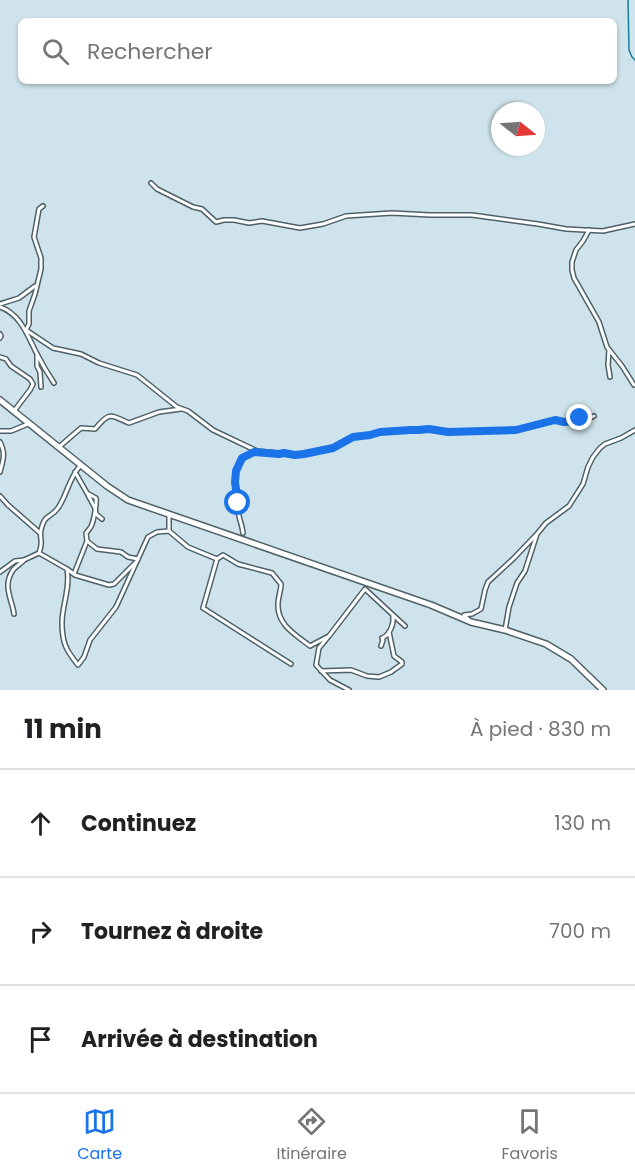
<!DOCTYPE html>
<html lang="fr">
<head>
<meta charset="utf-8">
<style>
  :root { --surface:#fff; --page:#f6f6f6; --text:#202124; --muted:#757577; --line:#e0e0e0; --accent:#1a73e8 }
  body { margin:0; font-family:Poppins,sans-serif; background:var(--page); color:var(--text) }
  .compass { position:absolute; left:491px; top:102px; width:54px; height:54px; border-radius:50%; background:var(--surface); box-shadow:0 2px 4px #0004; rotate:107deg }
  .stop { position:absolute; width:18px; height:18px; margin:-14px; border:4px solid #1a73e8; border-radius:50%; background:#fff }
  .stop.end { background:#1a73e8; border-color:#fff; box-shadow:0 2px 6px #0008 }
  .list { margin:0; padding:0; list-style:none }
  h2 { display:flex; justify-content:space-between; align-items:center; height:78px; margin:0; padding:0 24px; font-size:26px }
  h2 small { font-size:20px; font-weight:400; color:var(--muted) }
  .list li { display:grid; grid-template-columns:39px 1fr auto; gap:18px; align-items:center; box-sizing:border-box; height:108px; padding:0 24px; border-top:2px solid var(--line) }
  .list b { display:block; font-size:22px; white-space:nowrap }
  .list em { font-size:20px; font-style:normal; color:var(--muted) }
  .icon { flex:none; width:33px; height:33px; fill:none; stroke:currentColor; stroke-width:2; stroke-linecap:round; stroke-linejoin:round }
  .map { position:relative; flex:none; width:635px; height:690px; overflow:hidden }
  .search { position:absolute; background:var(--surface); box-shadow:0 2px 4px #0004; left:18px; right:18px; top:18px; height:66px; display:flex; align-items:center; gap:15px; box-sizing:border-box; padding:0 21px; border-radius:9px; color:var(--muted); font-size:22px }
  .sheet { height:402px; background:var(--surface) }
  nav { display:flex; justify-content:space-around; align-items:center; box-sizing:border-box; height:84px; border-top:2px solid var(--line); background:var(--surface); font-size:16px; color:var(--muted) }
  nav a { display:grid; justify-items:center; gap:3px }
  nav .on { color:var(--accent) }
  .map>svg:first-child { display:block }
  .lines { fill:none; stroke-linecap:round; stroke-linejoin:round }
  .stream { stroke:#137e98; stroke-width:1.5 }
  .street-casing { stroke:#4e6167; stroke-width:6 }
  .primary-casing { stroke:#4e6167; stroke-width:8 }
  .street { stroke:#fff; stroke-width:3 }
  .primary { stroke:#fff; stroke-width:5 }
  .route { stroke:#1a73e8; stroke-width:8 }
</style>
</head>
<body>
<div class="map">
<svg width="635" height="690" viewBox="0 0 635 690">
  <rect width="100%" height="100%" fill="#cee3eb"/>
  <g class="lines">
    <path class="stream" d="M 628,0 L 629,50 L 632,57 L 635,60"/>
    <g class="street-casing">
      <g id="street">
        <path d="M 151,183 L 157,189 L 193,207 L 202,209 L 216,222 L 224,220 L 234,220 L 249,223 L 262,221 L 300,228 L 323,224 L 346,216 L 392,213 L 430,215 L 472,215 L 538,224 L 566,229 L 603,231 L 635,224"/>
        <path d="M 589,230 L 583,241 L 576,250 L 572,262 L 572,270 L 574,278 L 599,322 L 607,347 L 622,366 L 634,385"/>
        <path d="M 0,304 L 19,298 L 35,286"/>
        <path d="M 0,307 C 21,314 28,337 37,354 C 42,364 48,374 54,383"/>
        <path d="M 26,330 L 53,348 L 81,354 L 99,363 L 137,375 L 177,407 L 188,411 L 213,430 L 257,451 L 295,455 L 304,454 L 333,448 L 353,437 L 370,435 L 380,432 L 411,430 L 418,431 L 429,429 L 448,432 L 516,430 L 555,420 L 564,422 L 574,421 L 580,418 L 588,419 L 594,416"/>
        <path d="M 26,330 L 29,324 L 29,311 L 35,294 L 41,269 L 41,258 L 34,237 L 39,209 L 43,206"/>
        <path d="M 0,334 L 1,336 L 0,338"/>
        <path d="M 609,350 L 608,365 L 610,377"/>
        <path d="M 37,356 L 37,366 L 40,372 L 41,387"/>
        <path d="M 0,357 L 6,359 L 11,366 L 30,379 L 33,384 L 30,390 L 14,411"/>
        <path d="M 0,431 L 11,431 L 28,424"/>
        <path d="M 0,442 C 6,454 3,460 0,472"/>
        <path d="M 59,447 L 81,428 L 95,429 C 110,411 110,415 129,423 L 159,412 L 181,409"/>
        <path d="M 88,495 L 95,508 L 96,514 L 102,519"/>
        <path d="M 0,496 L 8,505 L 40,533"/>
        <path d="M 169,531 L 169,515"/>
        <path d="M 243,533 C 242,523 236,512 238,503 C 234,482 231,460 255,451"/>
        <path d="M 87,541 L 97,549 L 121,552 L 128,557 L 138,559"/>
        <path d="M 39,553 L 67,569 C 70,583 65,598 63,612 C 61,622 62,640 67,649 C 70,655 74,660 78,665 L 84,657 L 90,640 L 116,607 L 148,537 L 157,532 L 169,531 L 188,547 L 217,559 L 203,608 L 291,664"/>
        <path d="M 217,559 L 223,555 L 238,564 L 272,573 L 281,584 C 281,591 278,597 278,604 C 277,625 296,635 310,646 L 329,636 L 365,589 L 405,626"/>
        <path d="M 67,569 L 75,575 L 109,585 L 114,584 L 137,561"/>
        <path d="M 0,572 L 15,561 L 24,560 L 39,553 C 44,541 39,539 41,530 C 45,513 50,519 58,508 C 67,495 69,478 80,466"/>
        <path d="M 74,574 L 87,541 L 86,533 C 87,532 92,526 92,524 C 94,519 97,502 96,498 L 87,493 L 75,472"/>
        <path d="M 14,614 C 12,599 2,586 13,570 C 16,566 21,564 24,560"/>
        <path d="M 468,619 L 464,615 L 472,614 L 481,609 L 485,590 L 488,582 L 513,559 L 536,535"/>
        <path d="M 505,630 L 509,607 L 517,583 L 525,571 L 537,534 L 546,523 L 569,506 L 583,484 L 588,467 L 593,457 L 600,448 L 605,444 L 621,438 L 635,430"/>
        <path d="M 328,637 L 319,648 L 316,665 L 330,680 L 349,690"/>
        <path d="M 381,646 L 383,640 L 382,638 C 390,635 394,624 393,616"/>
        <path d="M 321,671 L 351,670 L 367,676 L 379,677 L 391,672 L 402,664 L 402,662 L 394,656 L 389,632"/>
      </g>
    </g>
    <g class="primary-casing">
      <path id="primary" d="M 0,400 L 107,486 L 128,500 L 431,605 L 471,622 L 505,630 L 546,644 L 571,659 L 603,690"/>
    </g>
    <use href="#street" class="street"/>
    <use href="#primary" class="primary"/>
  </g>
  <g class="lines">
    <path class="route" d="M 238,503 L 235,482 L 236,471 L 242,458 L 254,452 L 279,454 L 284,453 L 295,455 L 304,454 L 333,448 L 353,437 L 370,435 L 380,432 L 411,430 L 418,430 L 429,429 L 448,432 L 516,430 L 555,420 L 564,422 L 576,421 L 580,418"/>
  </g>
</svg>
<svg class="compass" viewBox="-18 -18 36 36"><path d="M0-13l5 13h-10z" fill="#e53935"/><path d="M0 13l5-13h-10z" fill="#757577"/></svg>
<div class="stop" style="left:238px;top:503px"></div>
<div class="stop end" style="left:580px;top:418px"></div>
<div class="search"><svg class="icon" aria-label="search" viewBox="0 0 24 24"><circle cx="10" cy="10" r="6"/><path d="M15 15l6 6"/></svg>Rechercher</div>
</div>
<section class="sheet">
<h2>11 min<small>À pied · 830 m</small></h2>
<ul class="list">
<li><svg class="icon" aria-label="ahead" viewBox="0 0 24 24"><path d="M12 20V5M6 11l6-6 6 6"/></svg><div><b>Continuez</b></div><em>130 m</em></li>
<li><svg class="icon" aria-label="right" viewBox="0 0 24 24"><path d="M7 20v-9h11M14 6l5 5-5 5"/></svg><div><b>Tournez à droite</b></div><em>700 m</em></li>
<li><svg class="icon" aria-label="arrive" viewBox="0 0 24 24"><path d="M6 21V4h12l-3 4 3 4H6"/></svg><div><b>Arrivée à destination</b></div></li>
</ul>
</section>
<nav>
<a class="on"><svg class="icon" aria-label="map" viewBox="0 0 24 24"><path d="M3 6l6-2 6 2 6-2v14l-6 2-6-2-6 2zM9 4v14M15 6v14"/></svg>Carte</a>
<a><svg class="icon" aria-label="directions" viewBox="0 0 24 24"><path d="M12 3l9 9-9 9-9-9zM9 14v-3h6M13 9l2 2-2 2"/></svg>Itinéraire</a>
<a><svg class="icon" aria-label="saved" viewBox="0 0 24 24"><path d="M7 4h10v16l-5-4-5 4z"/></svg>Favoris</a>
</nav>
</body>
</html>
